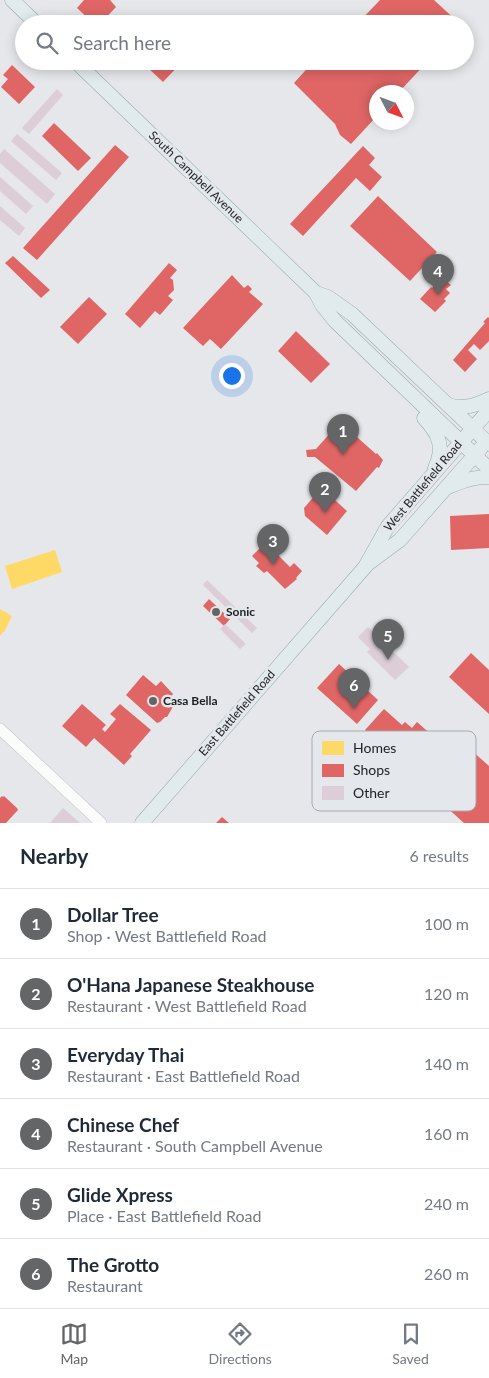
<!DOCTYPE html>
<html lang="en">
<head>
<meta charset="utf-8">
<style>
  :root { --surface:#fff; --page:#f2f2f3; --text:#1f2937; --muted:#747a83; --line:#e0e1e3; --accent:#636567 }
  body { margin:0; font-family:Lato,sans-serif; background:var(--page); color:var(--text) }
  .compass { position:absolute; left:369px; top:85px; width:45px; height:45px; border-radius:50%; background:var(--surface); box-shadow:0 2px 12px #0003; rotate:132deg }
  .you { position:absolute; left:231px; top:375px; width:18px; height:18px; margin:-12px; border:4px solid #fff; border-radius:50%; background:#1a73e8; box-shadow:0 0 0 8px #1a73e833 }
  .badge { display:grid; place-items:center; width:32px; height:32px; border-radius:50%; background:var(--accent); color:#fff; font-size:16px; font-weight:700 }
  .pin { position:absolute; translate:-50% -41px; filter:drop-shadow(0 1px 2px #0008) }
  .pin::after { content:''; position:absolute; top:26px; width:18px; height:15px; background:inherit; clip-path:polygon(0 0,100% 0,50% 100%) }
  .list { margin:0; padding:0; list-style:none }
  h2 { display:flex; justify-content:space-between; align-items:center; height:65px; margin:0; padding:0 20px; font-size:21px }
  h2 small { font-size:16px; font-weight:400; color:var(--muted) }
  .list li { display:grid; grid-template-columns:32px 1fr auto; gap:15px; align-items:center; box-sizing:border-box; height:70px; padding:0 20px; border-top:1px solid var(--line) }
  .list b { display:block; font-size:19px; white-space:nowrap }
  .list p { margin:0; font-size:16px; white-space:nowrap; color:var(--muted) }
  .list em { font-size:16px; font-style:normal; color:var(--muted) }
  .icon { flex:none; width:28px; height:28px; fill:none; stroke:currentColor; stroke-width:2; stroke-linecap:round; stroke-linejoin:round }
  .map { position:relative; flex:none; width:489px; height:823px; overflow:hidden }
  .search { position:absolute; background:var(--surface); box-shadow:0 2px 12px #0003; left:15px; right:15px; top:15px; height:55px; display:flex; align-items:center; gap:12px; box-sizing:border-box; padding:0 18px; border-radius:28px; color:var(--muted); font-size:19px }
  .sheet { height:485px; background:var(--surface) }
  nav { display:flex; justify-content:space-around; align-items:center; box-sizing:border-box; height:70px; border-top:1px solid var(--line); background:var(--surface); font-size:14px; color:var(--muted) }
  nav a { display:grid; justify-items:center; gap:2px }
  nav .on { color:var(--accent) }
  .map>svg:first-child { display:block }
  .homes { fill:#ffd966 }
  .shops { fill:#e06666 }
  .building { fill:#ddcdd7 }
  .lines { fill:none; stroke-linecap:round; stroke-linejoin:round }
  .tertiary-casing { stroke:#c3c4c6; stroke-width:12 }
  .primary-casing { stroke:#9aaaaf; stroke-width:15 }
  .tertiary { stroke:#fbfbfc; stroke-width:11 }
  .primary { stroke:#e1eaec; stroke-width:14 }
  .poi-dot { fill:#636567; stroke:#e4e7eb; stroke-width:2 }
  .labels { text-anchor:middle; stroke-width:5; stroke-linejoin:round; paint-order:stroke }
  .street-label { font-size:12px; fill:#1d1f20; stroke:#e4e7eb }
  .poi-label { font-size:12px; font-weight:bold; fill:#1d1f20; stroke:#e4e7eb; text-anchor:start }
  .key { fill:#e4e7eb; stroke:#a8abae; stroke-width:1 }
  .key-label { font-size:14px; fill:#1d1f20 }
</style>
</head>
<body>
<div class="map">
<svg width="489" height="823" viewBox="0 0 489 823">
  <rect width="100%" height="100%" fill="#e5e7ea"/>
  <g class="homes">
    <path d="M 55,550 L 62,572 L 12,589 L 5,566 Z"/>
    <path d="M 0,609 L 12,616 L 4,632 L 3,632 L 0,636 Z"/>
  </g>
  <g class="shops">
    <path d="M 84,0 L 110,0 L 116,7 L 100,24 L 94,24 L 77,8 Z"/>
    <path d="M 380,0 L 434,0 L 460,24 L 349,24 L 354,18 L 358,23 Z"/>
    <path d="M 141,17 L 149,24 L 136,24 Z"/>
    <path d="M 154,61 L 183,61 L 163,82 L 148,68 Z"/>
    <path d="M 314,61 L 428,61 L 399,92 L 376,92 L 376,117 L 351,144 L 340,135 L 335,124 L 294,83 Z"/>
    <path d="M 12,65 L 35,87 L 19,104 L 1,87 L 8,79 L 3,75 Z"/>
    <path d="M 54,123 L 91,158 L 78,171 L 42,136 Z"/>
    <path d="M 115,145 L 129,157 L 37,260 L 23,248 Z"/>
    <path d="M 363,146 L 375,158 L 369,165 L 382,177 L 370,191 L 356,178 L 303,236 L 290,224 Z"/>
    <path d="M 378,196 L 437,252 L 410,281 L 350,226 Z"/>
    <path d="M 13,256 L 50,290 L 41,298 L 5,263 Z"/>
    <path d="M 169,263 L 177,270 L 170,278 L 173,280 L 174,290 L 168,296 L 173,300 L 160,315 L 155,311 L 140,328 L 125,314 Z"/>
    <path d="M 232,275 L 244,288 L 248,285 L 252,289 L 249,292 L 263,304 L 221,349 L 210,339 L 203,346 L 183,328 Z"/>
    <path d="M 444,279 L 451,285 L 446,289 L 450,293 L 444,299 L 446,301 L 435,312 L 420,299 L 431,287 L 432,288 L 438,282 L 440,284 Z"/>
    <path d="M 89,297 L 107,314 L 78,344 L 60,327 Z"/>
    <path d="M 488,317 L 489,318 L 489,341 L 480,350 L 474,344 L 468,350 L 477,359 L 465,372 L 453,360 L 485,323 L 483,322 Z"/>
    <path d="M 296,331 L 330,364 L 311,383 L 278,351 Z"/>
    <path d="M 340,422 L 376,454 L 377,453 L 383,460 L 379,468 L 377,467 L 356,491 L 315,457 L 307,457 L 306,450 L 316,449 Z"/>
    <path d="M 326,492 L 347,511 L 327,535 L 305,516 L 304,508 L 317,493 Z"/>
    <path d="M 489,514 L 489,548 L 451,550 L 450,516 Z"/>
    <path d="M 269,542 L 280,553 L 278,555 L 290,567 L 294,563 L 302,571 L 296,578 L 297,579 L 285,589 L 267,571 L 264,573 L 256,566 L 259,563 L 252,556 L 265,543 L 267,545 Z"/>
    <path d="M 209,599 L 230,619 L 224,626 L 203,606 Z"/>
    <path d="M 471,653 L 489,670 L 489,714 L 449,677 Z"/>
    <path d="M 339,664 L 378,700 L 357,724 L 317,688 Z"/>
    <path d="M 143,675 L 156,686 L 161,681 L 173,694 L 169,699 L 175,703 L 174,705 L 167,717 L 165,717 L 160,722 L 157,723 L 126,695 Z"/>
    <path d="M 82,704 L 106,725 L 102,729 L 105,732 L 116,719 L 110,714 L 120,704 L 151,730 L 130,754 L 132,756 L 124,765 L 94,738 L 86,747 L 62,726 Z"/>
    <path d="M 384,709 L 402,725 L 405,722 L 412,728 L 417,722 L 442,744 L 452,733 L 489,766 L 489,823 L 464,823 L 413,777 L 414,775 L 365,730 Z"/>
    <path d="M 2,796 L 3,797 L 4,796 L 17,808 L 18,810 L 6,823 L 0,823 L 0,798 Z"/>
    <path d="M 222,817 L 229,823 L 216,823 Z"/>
  </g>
  <g class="building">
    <path d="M 57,89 L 63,95 L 29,134 L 22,128 Z"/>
    <path d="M 17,134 L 62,173 L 56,180 L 11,141 Z"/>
    <path d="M 4,149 L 55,194 L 47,204 L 0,163 L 0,154 Z"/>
    <path d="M 0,177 L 33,206 L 26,214 L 0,191 Z"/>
    <path d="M 0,206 L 25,228 L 19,236 L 0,220 Z"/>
    <path d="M 207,580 L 257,628 L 252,633 L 203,585 Z"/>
    <path d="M 225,624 L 246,644 L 240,649 L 220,629 Z"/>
    <path d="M 368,627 L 409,667 L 395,680 L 367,652 L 370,649 L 358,637 Z"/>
    <path d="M 63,808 L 80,823 L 50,823 Z"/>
  </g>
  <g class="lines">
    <g class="tertiary-casing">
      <path id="tertiary" d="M 0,729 L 101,823"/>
    </g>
    <g class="primary-casing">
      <g id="primary">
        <path d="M 12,0 L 37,24"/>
        <path d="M 75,61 L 316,293 L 322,305 L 335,321 L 489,469"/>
        <path d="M 316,293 L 328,297 L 352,314 L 489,444"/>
        <path d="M 448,405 C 463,410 476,405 489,399"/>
        <path d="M 424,418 C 439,434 445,447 435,468"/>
        <path d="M 448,487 C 461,482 475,476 489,477"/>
        <path d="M 369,563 L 400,540 L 481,448"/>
        <path d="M 142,823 L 365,567 L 388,526 L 489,410"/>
      </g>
    </g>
    <use href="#tertiary" class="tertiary"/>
    <use href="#primary" class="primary"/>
  </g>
  <g class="poi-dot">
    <circle cx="216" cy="612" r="5"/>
    <circle cx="153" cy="701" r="5"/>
  </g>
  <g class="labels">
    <g class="street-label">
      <text transform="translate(196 177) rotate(44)" y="4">South Campbell Avenue</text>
      <text transform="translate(423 486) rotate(-50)" y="4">West Battlefield Road</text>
      <text transform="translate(237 713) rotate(-49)" y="4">East Battlefield Road</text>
    </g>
    <g class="poi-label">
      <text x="226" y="616">Sonic</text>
      <text x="163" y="705">Casa Bella</text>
    </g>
  </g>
  <rect x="312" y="731" width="164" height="80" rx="8" class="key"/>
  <rect x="322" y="741" width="22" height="14" fill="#ffd966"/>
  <rect x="322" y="764" width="22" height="13" fill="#e06666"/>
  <rect x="322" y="786" width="22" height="14" fill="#ddcdd7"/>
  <g class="key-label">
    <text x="353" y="753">Homes</text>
    <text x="353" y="775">Shops</text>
    <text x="353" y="798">Other</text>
  </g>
</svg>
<svg class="compass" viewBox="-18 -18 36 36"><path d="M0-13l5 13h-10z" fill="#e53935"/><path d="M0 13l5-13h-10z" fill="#747a83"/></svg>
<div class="you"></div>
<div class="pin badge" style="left:343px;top:455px">1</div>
<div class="pin badge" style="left:325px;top:513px">2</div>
<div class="pin badge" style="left:273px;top:565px">3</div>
<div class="pin badge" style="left:438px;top:295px">4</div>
<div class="pin badge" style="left:388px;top:660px">5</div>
<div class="pin badge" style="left:354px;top:709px">6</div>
<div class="search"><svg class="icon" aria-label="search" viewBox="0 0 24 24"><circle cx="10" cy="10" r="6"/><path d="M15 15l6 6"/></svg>Search here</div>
</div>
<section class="sheet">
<h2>Nearby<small>6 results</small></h2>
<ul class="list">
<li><span class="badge">1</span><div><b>Dollar Tree</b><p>Shop · West Battlefield Road</p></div><em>100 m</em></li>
<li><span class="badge">2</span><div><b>O'Hana Japanese Steakhouse</b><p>Restaurant · West Battlefield Road</p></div><em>120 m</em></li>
<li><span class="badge">3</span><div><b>Everyday Thai</b><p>Restaurant · East Battlefield Road</p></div><em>140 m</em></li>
<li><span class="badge">4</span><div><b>Chinese Chef</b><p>Restaurant · South Campbell Avenue</p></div><em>160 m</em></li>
<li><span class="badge">5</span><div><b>Glide Xpress</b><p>Place · East Battlefield Road</p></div><em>240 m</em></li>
<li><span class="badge">6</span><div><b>The Grotto</b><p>Restaurant</p></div><em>260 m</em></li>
</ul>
</section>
<nav>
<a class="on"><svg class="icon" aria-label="map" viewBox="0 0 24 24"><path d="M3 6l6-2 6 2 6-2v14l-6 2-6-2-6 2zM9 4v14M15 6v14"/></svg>Map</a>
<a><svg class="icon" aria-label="directions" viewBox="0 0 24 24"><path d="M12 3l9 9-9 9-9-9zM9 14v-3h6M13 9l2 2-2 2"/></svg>Directions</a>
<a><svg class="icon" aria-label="saved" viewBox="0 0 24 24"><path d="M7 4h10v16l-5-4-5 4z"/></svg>Saved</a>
</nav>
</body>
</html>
